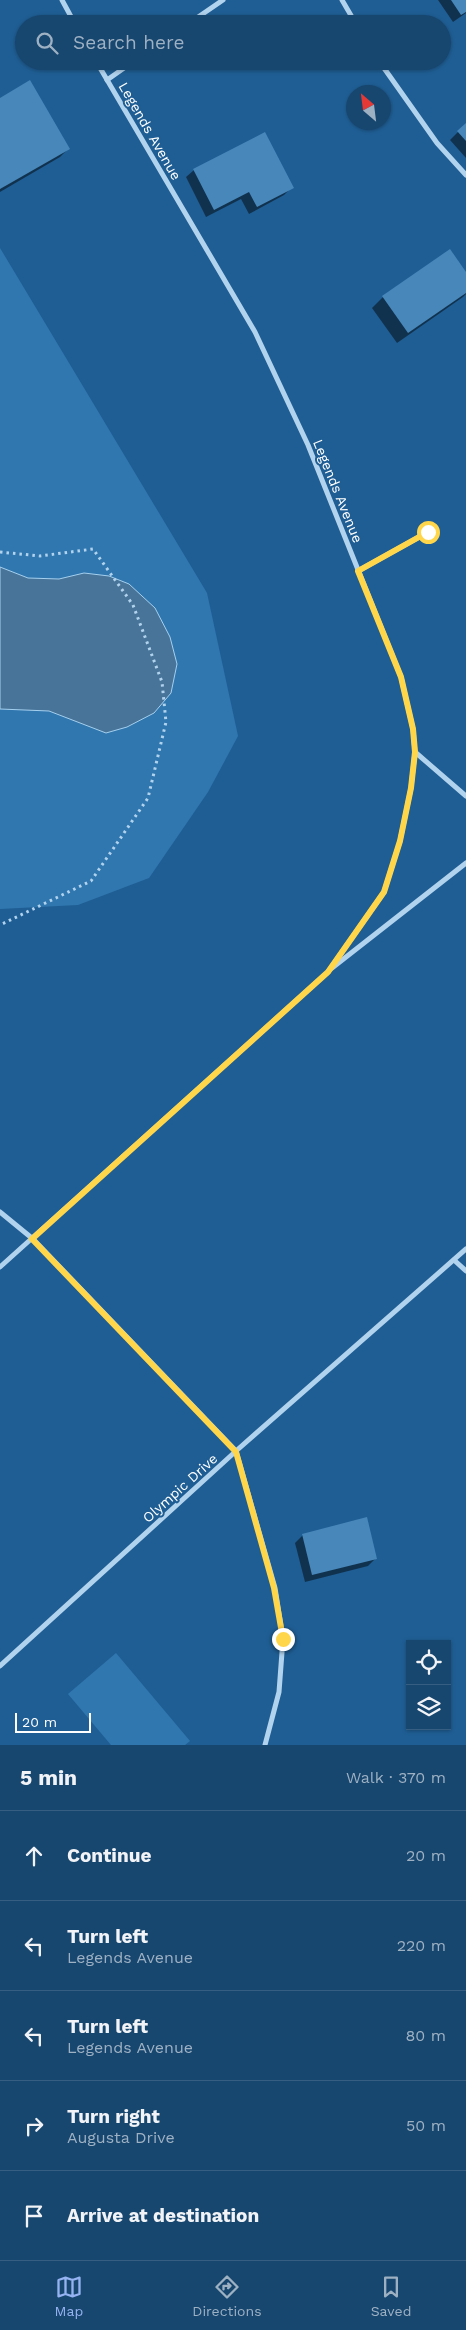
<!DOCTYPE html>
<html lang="en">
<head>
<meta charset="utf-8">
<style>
  :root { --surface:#17466f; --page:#245077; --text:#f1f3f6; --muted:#9eb1c3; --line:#365e82; --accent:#95b2f1 }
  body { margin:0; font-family:"Work Sans",sans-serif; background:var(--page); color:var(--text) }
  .controls { position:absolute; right:15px; bottom:15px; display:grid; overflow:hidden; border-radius:0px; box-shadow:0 1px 4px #0004 }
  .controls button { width:45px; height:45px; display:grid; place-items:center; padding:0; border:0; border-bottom:1px solid var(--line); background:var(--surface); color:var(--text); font:25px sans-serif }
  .compass { position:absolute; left:346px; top:85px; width:45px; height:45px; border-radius:50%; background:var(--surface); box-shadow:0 1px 4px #0004; rotate:332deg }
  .scale { position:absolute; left:15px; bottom:12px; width:76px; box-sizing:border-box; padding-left:5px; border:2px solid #fff; border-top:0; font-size:14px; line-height:18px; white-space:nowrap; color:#fff; -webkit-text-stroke:4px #1f5e94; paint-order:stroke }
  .stop { position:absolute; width:15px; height:15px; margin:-11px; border:4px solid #ffd54a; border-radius:50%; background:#fff }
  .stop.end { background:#ffd54a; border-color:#fff; box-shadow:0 1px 5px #0008 }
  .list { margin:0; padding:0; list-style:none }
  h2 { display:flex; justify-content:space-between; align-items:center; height:65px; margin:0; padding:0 20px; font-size:21px }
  h2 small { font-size:16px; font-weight:400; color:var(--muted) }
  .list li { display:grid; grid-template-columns:32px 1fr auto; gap:15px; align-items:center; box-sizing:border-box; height:90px; padding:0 20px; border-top:1px solid var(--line) }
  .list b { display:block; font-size:19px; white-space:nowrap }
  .list p { margin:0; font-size:16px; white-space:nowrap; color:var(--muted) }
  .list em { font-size:16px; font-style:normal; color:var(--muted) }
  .icon { flex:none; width:28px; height:28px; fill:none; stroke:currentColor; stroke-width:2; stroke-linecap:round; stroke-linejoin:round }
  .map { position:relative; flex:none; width:466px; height:1745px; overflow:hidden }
  .search { position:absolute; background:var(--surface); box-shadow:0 1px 4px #0004; left:15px; right:15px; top:15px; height:55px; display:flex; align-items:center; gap:12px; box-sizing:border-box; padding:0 18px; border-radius:28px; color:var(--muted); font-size:19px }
  .sheet { height:515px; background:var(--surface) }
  nav { display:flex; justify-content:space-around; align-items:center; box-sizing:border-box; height:70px; border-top:1px solid var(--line); background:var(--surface); font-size:14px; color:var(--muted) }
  nav a { display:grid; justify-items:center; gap:2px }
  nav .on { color:var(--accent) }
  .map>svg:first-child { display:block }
  .green { fill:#3077af }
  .water { fill:#487499; stroke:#a5d0ef }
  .shadow { fill:#0007 }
  .building { fill:#4887ba }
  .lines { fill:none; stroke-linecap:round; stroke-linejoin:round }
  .path { stroke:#b2d3ee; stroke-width:3; stroke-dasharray:2.5 4; stroke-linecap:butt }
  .street { stroke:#b2d3ee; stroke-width:5 }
  .route { stroke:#ffd54a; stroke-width:6 }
  .labels { text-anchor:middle; stroke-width:4; stroke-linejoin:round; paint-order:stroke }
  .street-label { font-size:14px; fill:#fff; stroke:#1f5e94 }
</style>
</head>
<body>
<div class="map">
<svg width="466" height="1745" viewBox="0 0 466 1745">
  <rect width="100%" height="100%" fill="#1f5e94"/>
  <g class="green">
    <path d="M 0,248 L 207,593 L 238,736 L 208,792 L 149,878 L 78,905 L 0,909 Z"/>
    <path d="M 116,1653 L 190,1741 L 185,1745 L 111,1745 L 68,1694 Z"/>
  </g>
  <path class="water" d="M 0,567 L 28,578 L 59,579 L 84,573 L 109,576 L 129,584 L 155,608 L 170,637 L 177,664 L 171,693 L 154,713 L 127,727 L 106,733 L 49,711 L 0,709 Z"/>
  <g class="shadow">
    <path d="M 438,0 L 466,0 L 466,13 L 453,22 Z"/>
    <path d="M 0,99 L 68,149 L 60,157 L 0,192 Z"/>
    <path d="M 466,124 L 466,158 L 450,140 Z"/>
    <path d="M 194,170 L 292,187 L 284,195 L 249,214 L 241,199 L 206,217 L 186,177 Z"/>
    <path d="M 466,275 L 466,294 L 463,297 L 397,343 L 372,308 L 383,297 Z"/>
    <path d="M 303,1535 L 376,1558 L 368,1566 L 305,1582 L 295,1543 Z"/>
  </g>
  <g class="building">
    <path d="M 451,0 L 466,0 L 466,12 L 461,15 Z"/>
    <path d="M 30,80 L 70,149 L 0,189 L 0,98 Z"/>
    <path d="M 466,123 L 466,141 L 457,131 Z"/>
    <path d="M 265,132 L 294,188 L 257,207 L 249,192 L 214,210 L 193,169 Z"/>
    <path d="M 450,249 L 466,272 L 466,293 L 408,333 L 382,296 Z"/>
    <path d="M 367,1517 L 377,1559 L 312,1575 L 302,1534 Z"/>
  </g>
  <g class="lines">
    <path class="path" d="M 0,552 L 40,556 L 93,549 L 133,605 L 162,682 L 166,722 L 148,798 L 91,881 L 0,925"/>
    <g class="street">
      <path d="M 62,0 L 75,24"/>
      <path d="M 342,0 L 356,24"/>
      <path d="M 188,24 L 223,0"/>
      <path d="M 379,61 L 437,143 L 466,175"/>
      <path d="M 107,80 L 134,61"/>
      <path d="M 358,571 L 428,532"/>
      <path d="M 415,752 L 466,796"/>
      <path d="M 332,968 L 466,863"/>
      <path d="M 0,1212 L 33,1239 L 236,1451 L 275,1588 L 283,1639 L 279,1692 L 265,1745"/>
      <path d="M 454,1260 L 466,1271"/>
      <path d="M 0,1267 L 328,972 L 384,892 L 400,841 L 411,788 L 415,752 L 413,729 L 401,677 L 308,445 L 255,332 L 96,61"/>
      <path d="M 0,1666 L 236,1451 L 466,1249"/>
    </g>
  </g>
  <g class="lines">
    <path class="route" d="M 283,1639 L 274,1588 L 236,1452 L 32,1239 L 328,972 L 384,892 L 400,841 L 411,788 L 415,752 L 413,729 L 401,677 L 358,571 L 428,532"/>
  </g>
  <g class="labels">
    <g class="street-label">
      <text transform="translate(150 131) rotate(60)" y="5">Legends Avenue</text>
      <text transform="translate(338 491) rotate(68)" y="5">Legends Avenue</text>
      <text transform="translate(180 1488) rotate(-42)" y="5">Olympic Drive</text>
    </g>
  </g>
</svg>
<div class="controls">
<button><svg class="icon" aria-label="locate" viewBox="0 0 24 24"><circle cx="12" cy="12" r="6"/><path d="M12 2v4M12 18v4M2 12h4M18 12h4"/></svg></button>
<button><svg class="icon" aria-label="layers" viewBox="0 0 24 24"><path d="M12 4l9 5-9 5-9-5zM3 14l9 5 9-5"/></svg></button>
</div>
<svg class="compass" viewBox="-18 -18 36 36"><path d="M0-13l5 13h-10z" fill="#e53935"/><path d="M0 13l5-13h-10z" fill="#9eb1c3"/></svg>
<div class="scale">20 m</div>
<div class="stop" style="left:428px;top:532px"></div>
<div class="stop end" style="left:283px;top:1639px"></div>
<div class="search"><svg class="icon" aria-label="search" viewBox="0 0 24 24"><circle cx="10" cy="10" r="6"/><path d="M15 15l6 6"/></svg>Search here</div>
</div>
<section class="sheet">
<h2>5 min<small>Walk · 370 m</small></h2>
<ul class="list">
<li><svg class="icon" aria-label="ahead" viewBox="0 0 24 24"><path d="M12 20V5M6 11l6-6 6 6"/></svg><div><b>Continue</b></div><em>20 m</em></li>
<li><svg class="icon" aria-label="left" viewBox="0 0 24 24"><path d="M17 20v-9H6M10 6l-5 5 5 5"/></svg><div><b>Turn left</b><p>Legends Avenue</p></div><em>220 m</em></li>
<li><svg class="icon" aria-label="left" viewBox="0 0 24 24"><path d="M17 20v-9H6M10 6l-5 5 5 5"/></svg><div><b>Turn left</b><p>Legends Avenue</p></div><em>80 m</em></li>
<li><svg class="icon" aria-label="right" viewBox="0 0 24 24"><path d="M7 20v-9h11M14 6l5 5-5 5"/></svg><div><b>Turn right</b><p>Augusta Drive</p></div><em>50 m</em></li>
<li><svg class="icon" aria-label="arrive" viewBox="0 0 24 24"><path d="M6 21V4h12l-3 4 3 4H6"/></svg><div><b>Arrive at destination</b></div></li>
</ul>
</section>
<nav>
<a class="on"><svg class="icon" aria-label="map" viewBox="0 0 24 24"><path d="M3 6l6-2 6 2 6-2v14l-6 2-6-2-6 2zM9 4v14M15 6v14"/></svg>Map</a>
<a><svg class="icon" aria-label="directions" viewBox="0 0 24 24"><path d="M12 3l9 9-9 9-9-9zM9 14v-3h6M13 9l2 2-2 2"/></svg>Directions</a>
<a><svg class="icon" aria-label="saved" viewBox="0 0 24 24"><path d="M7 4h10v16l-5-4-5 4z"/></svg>Saved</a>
</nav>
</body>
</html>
